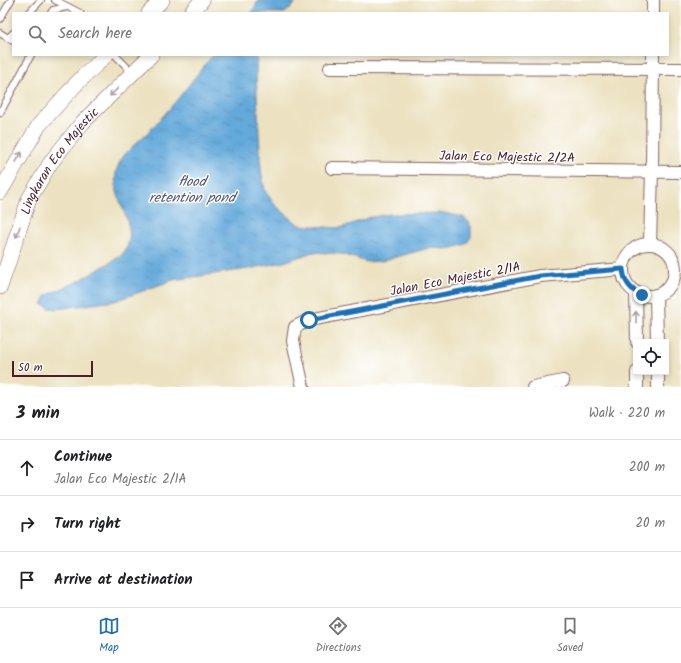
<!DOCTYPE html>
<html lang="en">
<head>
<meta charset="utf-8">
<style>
  :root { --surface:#fff; --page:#f2f2f2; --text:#202124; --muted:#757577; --line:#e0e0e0; --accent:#1f6fb2 }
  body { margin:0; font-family:Kalam,sans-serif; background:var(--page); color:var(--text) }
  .controls { position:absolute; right:12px; bottom:12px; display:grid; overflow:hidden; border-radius:0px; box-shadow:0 2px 6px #0003 }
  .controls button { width:36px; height:36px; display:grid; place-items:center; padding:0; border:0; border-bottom:1px solid var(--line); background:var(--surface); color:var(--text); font:20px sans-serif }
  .scale { position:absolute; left:12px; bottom:10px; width:81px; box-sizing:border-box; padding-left:4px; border:2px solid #4a1f2b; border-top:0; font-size:11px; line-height:14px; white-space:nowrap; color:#4a1f2b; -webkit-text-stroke:3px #fff; paint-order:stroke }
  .stop { position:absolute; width:12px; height:12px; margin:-9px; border:3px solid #1f6fb2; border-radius:50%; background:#fff }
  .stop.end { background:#1f6fb2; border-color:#fff; box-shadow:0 1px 4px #0008 }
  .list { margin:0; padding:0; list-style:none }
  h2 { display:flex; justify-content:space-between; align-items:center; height:52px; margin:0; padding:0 16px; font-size:17px }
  h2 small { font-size:13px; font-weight:400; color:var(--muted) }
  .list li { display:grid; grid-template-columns:26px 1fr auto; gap:12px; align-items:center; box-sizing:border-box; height:56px; padding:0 16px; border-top:1px solid var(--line) }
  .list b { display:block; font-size:15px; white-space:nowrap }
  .list p { margin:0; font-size:13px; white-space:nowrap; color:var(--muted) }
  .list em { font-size:13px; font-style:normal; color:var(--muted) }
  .icon { flex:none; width:22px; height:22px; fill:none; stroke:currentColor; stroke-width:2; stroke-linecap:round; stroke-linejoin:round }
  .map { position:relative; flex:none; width:681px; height:387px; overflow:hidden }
  .search { position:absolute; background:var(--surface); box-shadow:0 2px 6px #0003; left:12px; right:12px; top:12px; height:44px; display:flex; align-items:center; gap:10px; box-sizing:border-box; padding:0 14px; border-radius:0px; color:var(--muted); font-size:15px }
  .sheet { height:220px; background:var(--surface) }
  nav { display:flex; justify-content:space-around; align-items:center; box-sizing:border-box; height:56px; border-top:1px solid var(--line); background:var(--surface); font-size:11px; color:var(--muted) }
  nav a { display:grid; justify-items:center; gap:2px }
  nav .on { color:var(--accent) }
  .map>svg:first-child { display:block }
  .water { fill:url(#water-ripples); stroke:#576482 }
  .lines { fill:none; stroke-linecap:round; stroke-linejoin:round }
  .service-casing { stroke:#836360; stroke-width:8 }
  .minor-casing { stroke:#836360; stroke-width:14 }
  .tertiary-casing { stroke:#836360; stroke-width:16 }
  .service { stroke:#fff; stroke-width:6 }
  .minor { stroke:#fff; stroke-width:12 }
  .tertiary { stroke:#fff; stroke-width:15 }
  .oneway { stroke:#ae9aa0 }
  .route { stroke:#1f6fb2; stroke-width:5 }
  .labels { text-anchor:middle; stroke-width:3; stroke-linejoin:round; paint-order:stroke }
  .street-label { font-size:13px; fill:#4a1f2b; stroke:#fff }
  .water-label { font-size:14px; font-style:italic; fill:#545671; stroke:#fff }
</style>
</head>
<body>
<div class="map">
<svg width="681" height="387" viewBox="0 0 681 387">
  <defs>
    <pattern id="water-ripples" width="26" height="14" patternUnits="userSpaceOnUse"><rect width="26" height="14" fill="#64a9da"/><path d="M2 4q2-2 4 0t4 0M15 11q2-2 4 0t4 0" fill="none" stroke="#5489b1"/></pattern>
  </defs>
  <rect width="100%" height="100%" fill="#fff"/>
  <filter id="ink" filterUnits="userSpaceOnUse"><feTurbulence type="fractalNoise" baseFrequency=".025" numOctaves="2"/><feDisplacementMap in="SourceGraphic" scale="8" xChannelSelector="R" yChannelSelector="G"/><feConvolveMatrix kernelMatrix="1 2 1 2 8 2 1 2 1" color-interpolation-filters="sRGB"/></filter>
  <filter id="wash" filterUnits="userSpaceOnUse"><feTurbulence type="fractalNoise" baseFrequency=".012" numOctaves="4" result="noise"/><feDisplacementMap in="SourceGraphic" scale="16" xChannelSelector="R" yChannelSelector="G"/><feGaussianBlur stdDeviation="0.9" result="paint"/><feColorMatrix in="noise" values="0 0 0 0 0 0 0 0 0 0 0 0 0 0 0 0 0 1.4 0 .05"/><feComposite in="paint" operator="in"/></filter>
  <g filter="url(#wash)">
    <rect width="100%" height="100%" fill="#ece2c1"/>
    <g class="water">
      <path d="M 259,0 L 296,0 L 294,5 L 285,13 L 251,13 Z"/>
      <path d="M 213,55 L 257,55 L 256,74 L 261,170 L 265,191 L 276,206 L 299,225 L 340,228 L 371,217 L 391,214 L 444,213 L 463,217 L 469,222 L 471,227 L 471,237 L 466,244 L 449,249 L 429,248 L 382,261 L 367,262 L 342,254 L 313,252 L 284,262 L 248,269 L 173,280 L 115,301 L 57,309 L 49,308 L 42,304 L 47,295 L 79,281 L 121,256 C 146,228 107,199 117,169 C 122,152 138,143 150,130 C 173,107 192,80 213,55 Z"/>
    </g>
  </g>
  <g filter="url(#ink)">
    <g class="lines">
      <g class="service-casing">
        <g id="service">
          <path d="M 55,0 L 80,13"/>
          <path d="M 29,13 L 41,0"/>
          <path d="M 51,13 L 53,10 L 67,7"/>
          <path d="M 0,19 L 11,0"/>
          <path d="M 0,33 L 8,38"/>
          <path d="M 13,33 L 8,38 L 13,41"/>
          <path d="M 115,55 L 132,72"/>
          <path d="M 0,113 L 31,55"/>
        </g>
      </g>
      <g class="minor-casing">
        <g id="minor">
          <path d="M 653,13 L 653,0"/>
          <path d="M 330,68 L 681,69"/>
          <path d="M 332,168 L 681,172"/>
          <path d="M 650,244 L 652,171 L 653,55"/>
          <circle cx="649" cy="270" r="26"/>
          <path d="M 636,292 L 637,342"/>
          <path d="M 656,295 L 657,342"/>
          <path d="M 637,372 L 637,387"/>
          <path d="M 658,372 L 658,387"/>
          <path d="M 303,387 L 293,341 L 295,327 L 309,320 L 540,276 L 623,269"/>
          <path d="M 533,387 L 563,381"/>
        </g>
      </g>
      <g class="tertiary-casing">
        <g id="tertiary">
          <path d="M 149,13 L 162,0"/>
          <path d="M 191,13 L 202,0"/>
          <path d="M 0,192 L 39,125 L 77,83 L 106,55"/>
          <path id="s1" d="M 0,287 L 29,199 L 51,162 L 83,122 L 151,55"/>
        </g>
      </g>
      <use href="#service" class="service"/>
      <use href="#minor" class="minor"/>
      <use href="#tertiary" class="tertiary"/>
    </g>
    <defs><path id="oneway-shaft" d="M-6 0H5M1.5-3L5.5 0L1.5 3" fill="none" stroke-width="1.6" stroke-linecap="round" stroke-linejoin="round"/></defs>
    <g class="oneway">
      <use href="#oneway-shaft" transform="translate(114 92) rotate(136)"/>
      <use href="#oneway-shaft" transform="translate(19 157) rotate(-60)"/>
      <use href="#oneway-shaft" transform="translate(18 232) rotate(109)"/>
      <use href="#oneway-shaft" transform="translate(636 317) rotate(-91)"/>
    </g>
  </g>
  <g class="lines" filter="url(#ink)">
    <path class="route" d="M 309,320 L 540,276 L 623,269 C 624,282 630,290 642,295"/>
  </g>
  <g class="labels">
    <g class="street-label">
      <text transform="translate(507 156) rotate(1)" y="5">Jalan Eco Majestic 2/2A</text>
      <text dy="5" stroke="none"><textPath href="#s1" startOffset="141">Lingkaran Eco Majestic</textPath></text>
      <text transform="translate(455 278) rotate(-11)" y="5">Jalan Eco Majestic 2/1A</text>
    </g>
    <g class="water-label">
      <text x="192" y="186">flood<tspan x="192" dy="16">retention pond</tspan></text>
    </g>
  </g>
</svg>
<div class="controls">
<button><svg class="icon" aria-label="locate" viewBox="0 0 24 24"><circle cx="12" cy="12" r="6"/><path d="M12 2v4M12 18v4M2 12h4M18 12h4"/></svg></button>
</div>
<div class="scale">50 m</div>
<div class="stop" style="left:309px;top:320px"></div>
<div class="stop end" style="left:642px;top:295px"></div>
<div class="search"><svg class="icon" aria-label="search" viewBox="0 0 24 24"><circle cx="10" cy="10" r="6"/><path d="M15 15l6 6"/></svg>Search here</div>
</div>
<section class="sheet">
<h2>3 min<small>Walk · 220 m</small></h2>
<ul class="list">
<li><svg class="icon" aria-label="ahead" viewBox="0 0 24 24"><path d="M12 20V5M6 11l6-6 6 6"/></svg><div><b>Continue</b><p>Jalan Eco Majestic 2/1A</p></div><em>200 m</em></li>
<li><svg class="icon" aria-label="right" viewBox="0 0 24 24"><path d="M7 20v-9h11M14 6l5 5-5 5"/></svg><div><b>Turn right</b></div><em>20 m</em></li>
<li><svg class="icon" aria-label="arrive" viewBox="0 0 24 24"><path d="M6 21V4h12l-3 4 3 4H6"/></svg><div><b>Arrive at destination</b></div></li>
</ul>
</section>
<nav>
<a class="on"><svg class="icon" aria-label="map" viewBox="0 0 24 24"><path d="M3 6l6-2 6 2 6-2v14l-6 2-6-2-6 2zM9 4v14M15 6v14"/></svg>Map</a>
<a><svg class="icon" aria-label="directions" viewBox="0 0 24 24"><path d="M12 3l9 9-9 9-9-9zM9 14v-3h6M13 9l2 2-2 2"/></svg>Directions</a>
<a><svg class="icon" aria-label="saved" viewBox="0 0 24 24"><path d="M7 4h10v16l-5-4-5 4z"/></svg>Saved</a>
</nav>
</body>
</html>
